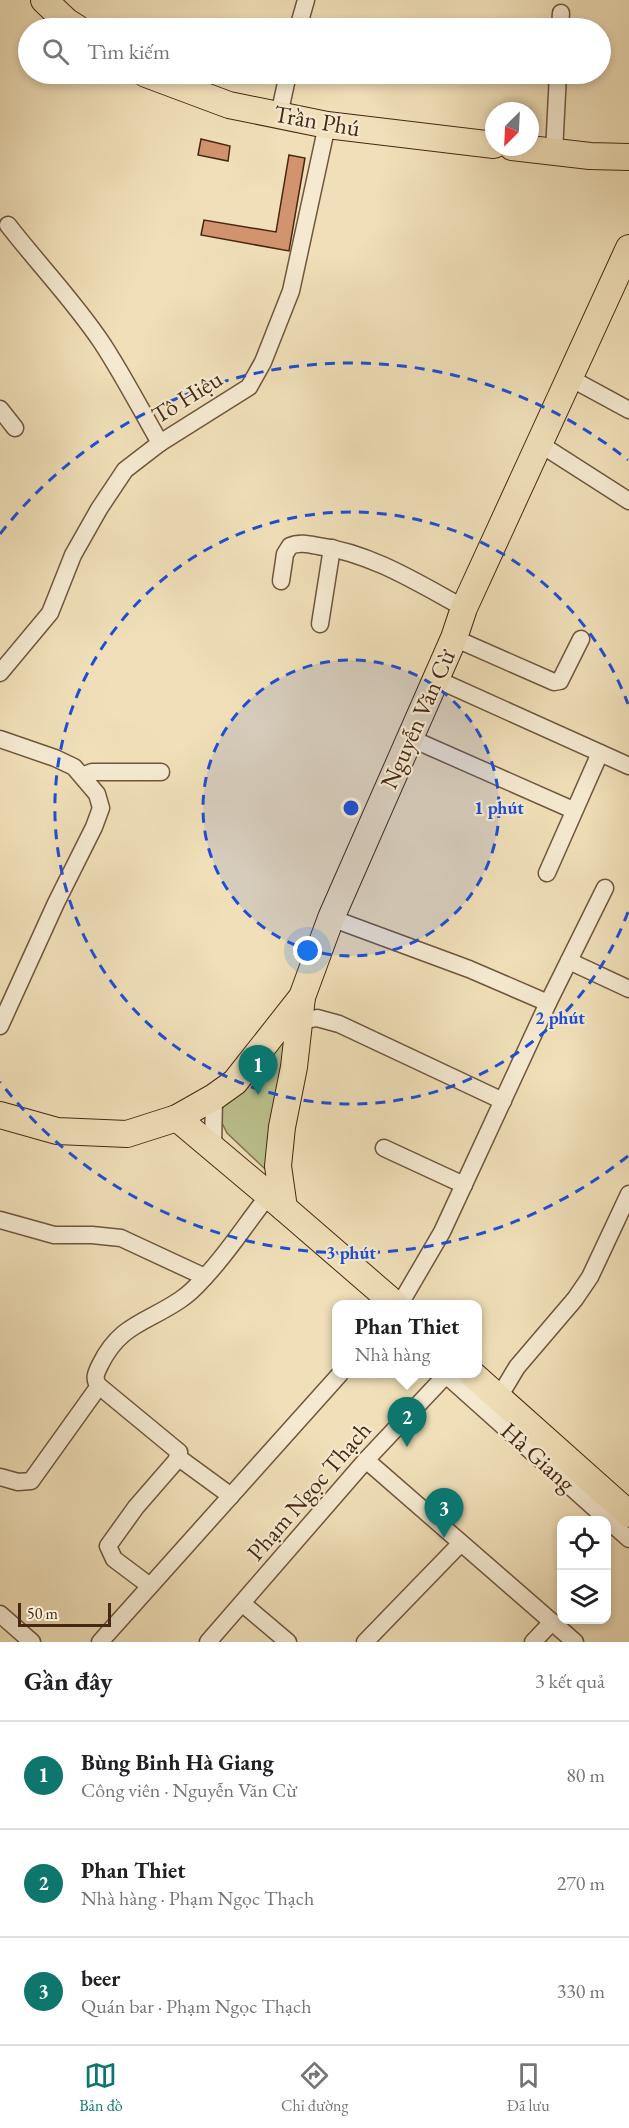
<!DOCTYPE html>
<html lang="vi">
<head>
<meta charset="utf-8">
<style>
  :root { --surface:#fff; --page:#f6f6f6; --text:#202124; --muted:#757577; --line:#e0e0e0; --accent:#0f766e }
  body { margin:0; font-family:"EB Garamond",serif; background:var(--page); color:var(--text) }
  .controls { position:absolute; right:18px; bottom:18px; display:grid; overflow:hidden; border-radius:12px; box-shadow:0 3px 9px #0003 }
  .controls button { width:54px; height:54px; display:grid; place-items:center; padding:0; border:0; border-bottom:2px solid var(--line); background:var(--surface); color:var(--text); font:30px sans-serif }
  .compass { position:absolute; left:485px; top:102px; width:54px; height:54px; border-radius:50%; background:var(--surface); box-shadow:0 3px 9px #0003; rotate:204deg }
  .scale { position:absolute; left:18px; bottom:15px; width:93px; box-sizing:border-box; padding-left:6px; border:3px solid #462714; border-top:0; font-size:16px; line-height:21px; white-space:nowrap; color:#462714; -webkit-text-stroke:4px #f5ead1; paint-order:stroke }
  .you { position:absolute; left:308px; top:951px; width:21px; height:21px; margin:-15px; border:4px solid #fff; border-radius:50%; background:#1a73e8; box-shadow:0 0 0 9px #1a73e833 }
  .badge { display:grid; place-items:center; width:39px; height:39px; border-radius:50%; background:var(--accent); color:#fff; font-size:20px; font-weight:700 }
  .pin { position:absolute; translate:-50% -50px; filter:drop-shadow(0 2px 3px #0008) }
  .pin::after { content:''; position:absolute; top:32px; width:21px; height:18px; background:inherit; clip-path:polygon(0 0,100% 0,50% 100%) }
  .popup { position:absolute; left:332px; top:1300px; width:150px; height:78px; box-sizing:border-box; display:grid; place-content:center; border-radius:12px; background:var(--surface); filter:drop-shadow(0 2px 4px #0005); font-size:20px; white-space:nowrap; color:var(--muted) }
  .popup b { font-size:22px; color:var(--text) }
  .popup::after { content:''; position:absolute; left:50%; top:100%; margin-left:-12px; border:12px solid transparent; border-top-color:var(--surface) }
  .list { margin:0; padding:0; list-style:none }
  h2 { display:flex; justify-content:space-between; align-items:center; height:78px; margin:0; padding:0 24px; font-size:26px }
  h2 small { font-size:20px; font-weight:400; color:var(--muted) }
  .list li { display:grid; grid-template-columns:39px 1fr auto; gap:18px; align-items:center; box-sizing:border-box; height:108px; padding:0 24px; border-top:2px solid var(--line) }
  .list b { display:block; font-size:22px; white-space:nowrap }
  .list p { margin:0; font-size:20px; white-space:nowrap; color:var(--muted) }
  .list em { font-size:20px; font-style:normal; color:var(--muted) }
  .icon { flex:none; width:33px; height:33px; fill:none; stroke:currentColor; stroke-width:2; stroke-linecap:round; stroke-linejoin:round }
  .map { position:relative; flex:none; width:629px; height:1642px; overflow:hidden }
  .search { position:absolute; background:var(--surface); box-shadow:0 3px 9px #0003; left:18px; right:18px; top:18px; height:66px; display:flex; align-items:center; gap:15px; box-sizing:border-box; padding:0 21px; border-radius:33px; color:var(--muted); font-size:22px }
  .sheet { height:402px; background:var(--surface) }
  nav { display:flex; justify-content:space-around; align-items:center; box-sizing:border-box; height:84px; border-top:2px solid var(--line); background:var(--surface); font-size:16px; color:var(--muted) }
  nav a { display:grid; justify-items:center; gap:3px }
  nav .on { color:var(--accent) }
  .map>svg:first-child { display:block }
  .green { fill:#bbc18d; stroke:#807450; stroke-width:1.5 }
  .building { fill:#d2946f; stroke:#462714; stroke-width:1.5 }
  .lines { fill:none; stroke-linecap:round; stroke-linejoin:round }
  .minor-casing { stroke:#70553d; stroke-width:19 }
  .highway-casing { stroke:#462714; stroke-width:28 }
  .minor { stroke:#f5ead1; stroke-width:16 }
  .highway { stroke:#f0dfb8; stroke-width:26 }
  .ring { fill:none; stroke:#1d4ed8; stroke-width:3; stroke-dasharray:10 8 }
  .labels { text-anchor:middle; stroke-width:4.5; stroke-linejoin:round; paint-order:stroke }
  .street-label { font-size:24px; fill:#462714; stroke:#f5ead1 }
  .centre { fill:#1d4ed8; stroke:#f5ead1; stroke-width:3 }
  .ring-label { font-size:18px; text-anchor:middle; font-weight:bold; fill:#1d4ed8; stroke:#f5ead1; stroke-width:4.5; stroke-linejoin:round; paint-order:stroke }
</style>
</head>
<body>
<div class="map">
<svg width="629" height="1642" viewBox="0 0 629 1642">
  <rect width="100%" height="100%" fill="#f0dfb8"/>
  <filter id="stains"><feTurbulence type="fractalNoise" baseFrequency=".00333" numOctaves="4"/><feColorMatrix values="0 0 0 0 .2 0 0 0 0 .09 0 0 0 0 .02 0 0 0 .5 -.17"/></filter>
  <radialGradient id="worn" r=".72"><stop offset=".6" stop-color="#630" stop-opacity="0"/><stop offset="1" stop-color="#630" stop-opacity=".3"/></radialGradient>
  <path class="green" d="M 288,1029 L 268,1168 L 265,1169 L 227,1133 L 221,1121 L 222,1103 Z"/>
  <g class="building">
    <path d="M 201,139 L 230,146 L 228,161 L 198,155 Z"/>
    <path d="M 289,155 L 305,158 L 289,251 L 201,235 L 204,220 L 276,232 Z"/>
  </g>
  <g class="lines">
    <g class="minor-casing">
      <g id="minor">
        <path d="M 298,28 L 306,0"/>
        <path d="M 560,28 L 561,13"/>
        <path d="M 279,115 L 288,74"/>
        <path d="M 554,152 L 558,74"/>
        <path d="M 8,225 C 39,265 74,301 102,343 C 123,375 141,410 160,443"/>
        <path d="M 570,378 L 629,410"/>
        <path d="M 0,409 L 15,428"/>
        <path d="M 540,444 L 629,501"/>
        <path d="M 281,581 L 285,554 L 290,546 C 299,542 308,544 318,546 C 371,553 418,583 464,608"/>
        <path d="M 320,624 L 332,548"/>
        <path d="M 454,638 L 554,682 L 560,681 L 581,639"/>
        <path d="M 0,673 L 50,613 L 73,555 L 99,509 L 125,470 L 160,443 L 249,387 L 263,362 L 291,291 L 327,125"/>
        <path d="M 436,679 L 629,766"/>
        <path d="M 410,738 L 573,810"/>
        <path d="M 0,739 L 55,758 L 74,767 L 97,794 L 101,808 L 94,827 L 56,903 L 0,1026"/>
        <path d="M 82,776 L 92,772 L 161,772"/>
        <path d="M 547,873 L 600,753"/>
        <path d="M 331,918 L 469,969 L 548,1003"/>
        <path d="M 569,961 L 629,989"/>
        <path d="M 301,1021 L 317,1018 L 339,1024 L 503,1101"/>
        <path d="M 213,1147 L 214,1097"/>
        <path d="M 384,1148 L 464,1185"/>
        <path d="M 0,1220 L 54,1235 L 92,1235 L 121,1238 L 205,1277"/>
        <path d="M 400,1304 L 442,1232 L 548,1003 L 605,888"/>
        <path d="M 446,1375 L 629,1539"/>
        <path d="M 499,1397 L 517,1367 L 575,1299 L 590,1277 L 629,1194"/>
        <path d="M 179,1458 L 231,1496"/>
        <path d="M 366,1460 L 575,1642"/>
        <path d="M 0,1477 L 18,1482 L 31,1481 L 99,1386"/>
        <path d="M 150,1586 L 114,1559 L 108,1546 L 136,1507 L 176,1461 L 179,1452 L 99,1386 C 93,1379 96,1373 100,1365 C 120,1324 146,1323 180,1300 C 189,1294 197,1286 204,1278 C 228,1253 247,1222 269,1195"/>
        <path d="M 243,1604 L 288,1642"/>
        <path d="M 0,1614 L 32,1642"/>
        <path d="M 100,1642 L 340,1374"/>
        <path d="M 208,1642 L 366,1460 L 447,1374"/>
        <path d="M 365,1642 L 461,1543"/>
        <path d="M 533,1642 L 552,1622"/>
      </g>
    </g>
    <g class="highway-casing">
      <g id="highway">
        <path d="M 44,0 L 66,21 L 77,28"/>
        <path d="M 146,74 L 229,105 L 327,125 L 494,145"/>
        <path d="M 512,147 L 590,156 L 629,157"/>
        <path d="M 0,1115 L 57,1131 L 127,1134 L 177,1118 L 214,1097 L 235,1082 L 302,997 L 331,918 L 454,638 L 464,608 L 629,248"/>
        <path d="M 177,1118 L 284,1208 L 395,1304"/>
        <path d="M 284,1208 L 278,1166 L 282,1127 L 294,1067 L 302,997"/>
        <path d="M 472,1374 L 629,1514"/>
      </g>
    </g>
    <use href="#minor" class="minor"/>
    <use href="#highway" class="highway"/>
  </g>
  <circle cx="351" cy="808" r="148" fill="#1d4ed8" fill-opacity=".12"/>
  <g class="ring">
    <circle cx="351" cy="808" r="148"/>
    <path d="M628 912A296 296 0 1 1 628 704"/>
    <path d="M628 1156A445 445 0 0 1 0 1082M0 534A445 445 0 0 1 628 460"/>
  </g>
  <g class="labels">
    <g class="street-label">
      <text transform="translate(317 121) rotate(10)" y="8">Trần Phú</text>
      <text transform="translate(187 397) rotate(-32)" y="8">Tô Hiệu</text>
      <text transform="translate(418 719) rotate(-66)" y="8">Nguyễn Văn Cừ</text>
      <text transform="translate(538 1457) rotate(42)" y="8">Hà Giang</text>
      <text transform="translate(309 1491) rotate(-49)" y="8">Phạm Ngọc Thạch</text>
    </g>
  </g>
  <circle cx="351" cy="808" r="9" class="centre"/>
  <g class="ring-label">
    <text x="499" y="814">1 phút</text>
    <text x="560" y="1024">2 phút</text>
    <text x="351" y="1259">3 phút</text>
  </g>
  <rect width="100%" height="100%" filter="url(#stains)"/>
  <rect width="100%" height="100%" fill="url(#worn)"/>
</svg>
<div class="controls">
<button><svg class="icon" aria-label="locate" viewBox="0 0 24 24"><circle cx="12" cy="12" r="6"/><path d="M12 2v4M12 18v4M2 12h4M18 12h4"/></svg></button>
<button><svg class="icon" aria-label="layers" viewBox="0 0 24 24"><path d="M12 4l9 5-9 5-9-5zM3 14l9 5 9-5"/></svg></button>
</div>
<svg class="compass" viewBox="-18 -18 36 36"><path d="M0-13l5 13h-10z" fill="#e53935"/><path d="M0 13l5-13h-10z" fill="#757577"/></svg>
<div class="scale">50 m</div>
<div class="you"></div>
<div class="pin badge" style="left:258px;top:1095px">1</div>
<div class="pin badge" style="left:407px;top:1447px">2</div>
<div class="popup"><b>Phan Thiet</b>Nhà hàng</div>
<div class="pin badge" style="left:444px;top:1538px">3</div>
<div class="search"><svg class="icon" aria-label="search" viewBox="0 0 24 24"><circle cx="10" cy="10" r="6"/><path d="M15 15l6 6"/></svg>Tìm kiếm</div>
</div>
<section class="sheet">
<h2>Gần đây<small>3 kết quả</small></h2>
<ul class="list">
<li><span class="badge">1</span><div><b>Bùng Binh Hà Giang</b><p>Công viên · Nguyễn Văn Cừ</p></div><em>80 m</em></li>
<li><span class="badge">2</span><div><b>Phan Thiet</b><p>Nhà hàng · Phạm Ngọc Thạch</p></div><em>270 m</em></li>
<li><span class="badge">3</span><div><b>beer</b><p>Quán bar · Phạm Ngọc Thạch</p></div><em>330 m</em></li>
</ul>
</section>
<nav>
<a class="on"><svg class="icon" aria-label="map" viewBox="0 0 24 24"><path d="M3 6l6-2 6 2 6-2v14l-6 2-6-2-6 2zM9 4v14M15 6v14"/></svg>Bản đồ</a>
<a><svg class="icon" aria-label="directions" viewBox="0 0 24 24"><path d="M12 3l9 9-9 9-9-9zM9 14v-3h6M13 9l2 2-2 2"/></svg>Chỉ đường</a>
<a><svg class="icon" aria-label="saved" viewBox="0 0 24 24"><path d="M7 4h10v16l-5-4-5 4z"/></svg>Đã lưu</a>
</nav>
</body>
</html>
